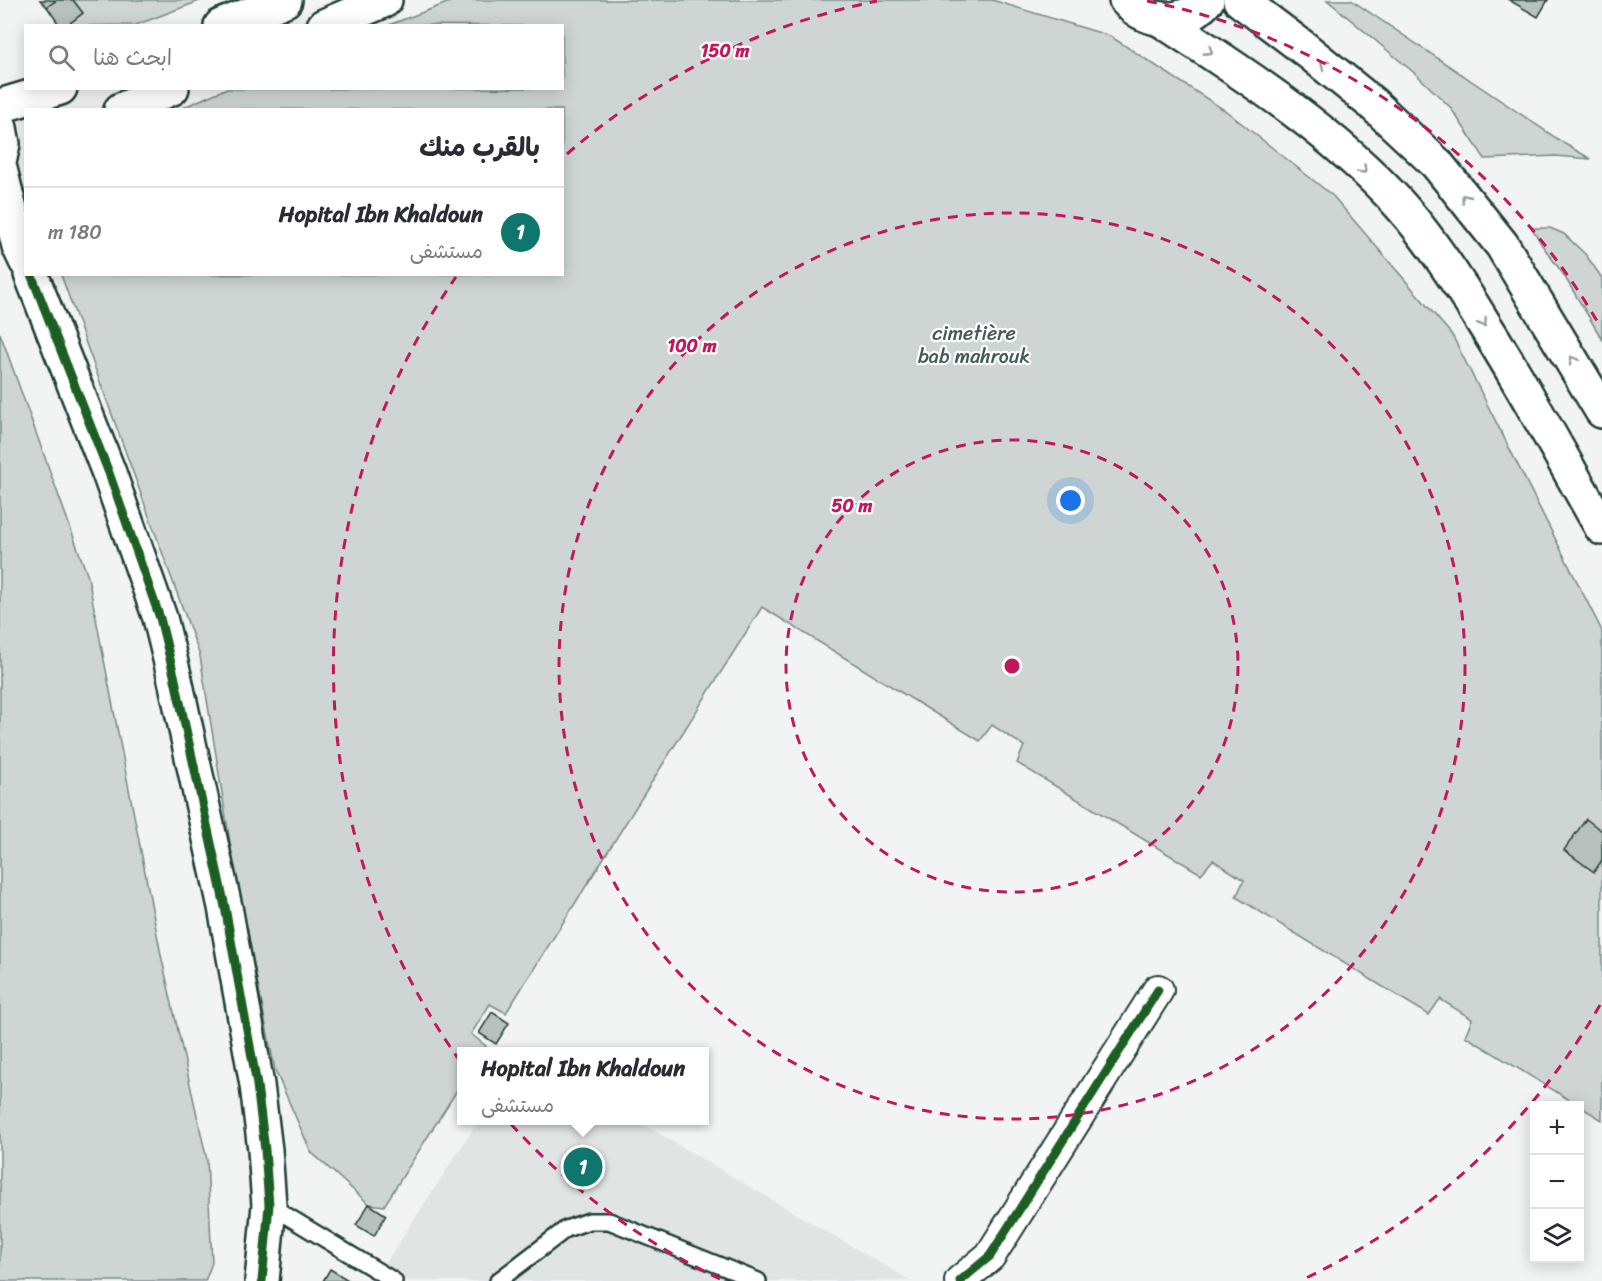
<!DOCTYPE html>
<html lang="ar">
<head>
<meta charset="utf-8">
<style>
  :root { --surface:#fff; --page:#f2f2f3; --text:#2b2b33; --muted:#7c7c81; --line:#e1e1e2; --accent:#0f766e }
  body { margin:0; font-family:Sriracha,"Playpen Sans Arabic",sans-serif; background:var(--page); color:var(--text); direction:rtl }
  .controls { position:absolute; right:18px; bottom:18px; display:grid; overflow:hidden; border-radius:0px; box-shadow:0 3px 15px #0003 }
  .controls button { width:54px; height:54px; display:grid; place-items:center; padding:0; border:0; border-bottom:2px solid var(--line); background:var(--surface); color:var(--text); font:30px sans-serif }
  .you { position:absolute; left:1071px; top:501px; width:21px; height:21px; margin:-15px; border:4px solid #fff; border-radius:50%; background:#1a73e8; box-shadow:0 0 0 9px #1a73e833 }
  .badge { display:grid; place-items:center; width:39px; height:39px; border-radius:50%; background:var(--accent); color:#fff; font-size:20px; font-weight:700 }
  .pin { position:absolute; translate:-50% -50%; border:3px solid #fff; box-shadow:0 2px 6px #0006 }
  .popup { position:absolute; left:457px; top:1047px; width:252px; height:78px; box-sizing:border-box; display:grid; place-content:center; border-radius:0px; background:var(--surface); filter:drop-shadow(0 2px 4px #0005); font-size:20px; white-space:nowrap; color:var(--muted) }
  .popup b { font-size:22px; color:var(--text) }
  .popup::after { content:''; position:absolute; left:50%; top:100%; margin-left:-12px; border:12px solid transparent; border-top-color:var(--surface) }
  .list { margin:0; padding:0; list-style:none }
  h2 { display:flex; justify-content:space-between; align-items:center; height:78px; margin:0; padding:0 24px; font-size:26px }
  h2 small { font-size:20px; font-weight:400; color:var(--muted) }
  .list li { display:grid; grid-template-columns:39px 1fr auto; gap:18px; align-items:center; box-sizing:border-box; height:90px; padding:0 24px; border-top:2px solid var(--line) }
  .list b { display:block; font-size:22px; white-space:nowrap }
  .list p { margin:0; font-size:20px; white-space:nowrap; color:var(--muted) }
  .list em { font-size:20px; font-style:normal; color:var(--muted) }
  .icon { flex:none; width:33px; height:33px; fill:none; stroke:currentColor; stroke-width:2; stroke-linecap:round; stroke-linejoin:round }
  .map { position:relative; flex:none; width:1602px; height:1281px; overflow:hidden; direction:ltr }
  .search { position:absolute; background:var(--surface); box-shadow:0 3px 15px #0003; left:24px; top:24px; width:540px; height:66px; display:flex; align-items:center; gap:15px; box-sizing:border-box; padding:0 21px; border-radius:0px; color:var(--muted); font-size:22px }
  .panel { position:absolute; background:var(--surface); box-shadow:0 3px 15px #0003; left:24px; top:108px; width:540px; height:168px; border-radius:0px; direction:rtl }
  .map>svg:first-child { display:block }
  .built { fill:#e0e4e3 }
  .green { fill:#ced5d3; stroke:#768984; stroke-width:1.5 }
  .building { fill:#b7c1bd; stroke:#1f3d34; stroke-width:1.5 }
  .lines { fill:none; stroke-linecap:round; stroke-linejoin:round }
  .lane-casing { stroke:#1f3d34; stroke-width:20 }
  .street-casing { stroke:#1f3d34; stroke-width:34 }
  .secondary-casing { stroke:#1f3d34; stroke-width:38 }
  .primary-casing { stroke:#1f3d34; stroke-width:38 }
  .lane { stroke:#fff; stroke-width:15 }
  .street { stroke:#fff; stroke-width:30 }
  .secondary { stroke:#fff; stroke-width:33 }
  .primary { stroke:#fff; stroke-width:33 }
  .cycleway-casing { stroke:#fff; stroke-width:13 }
  .cycleway { stroke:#1b5e20; stroke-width:9 }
  .oneway { stroke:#8f9e9a }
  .ring { fill:none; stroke:#c2185b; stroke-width:3; stroke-dasharray:10 8 }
  .labels { text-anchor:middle; stroke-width:4.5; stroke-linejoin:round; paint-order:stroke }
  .park-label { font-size:20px; fill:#425b54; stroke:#fff }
  .centre { fill:#c2185b; stroke:#fff; stroke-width:3 }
  .ring-label { font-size:18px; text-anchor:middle; font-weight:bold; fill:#c2185b; stroke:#fff; stroke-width:4.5; stroke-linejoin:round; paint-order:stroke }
</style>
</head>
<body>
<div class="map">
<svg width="1602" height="1281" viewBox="0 0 1602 1281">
  <rect width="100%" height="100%" fill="#f2f3f3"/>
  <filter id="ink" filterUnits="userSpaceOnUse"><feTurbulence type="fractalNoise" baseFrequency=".0167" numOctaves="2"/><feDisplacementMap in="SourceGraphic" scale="12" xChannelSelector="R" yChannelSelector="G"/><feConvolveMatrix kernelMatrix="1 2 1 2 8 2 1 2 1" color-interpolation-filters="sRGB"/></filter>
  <g filter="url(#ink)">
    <path class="built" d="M 479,1120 L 637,1121 L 911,1281 L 374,1281 Z"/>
    <g class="green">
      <path d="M 73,0 L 202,0 L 136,25 L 66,26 L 83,13 Z"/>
      <path d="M 455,0 L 992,0 L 1110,36 L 1226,111 L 1333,196 L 1452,335 L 1602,631 L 1602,1120 L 1465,1036 L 1472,1019 L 1440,999 L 1429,1015 L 1236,897 L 1244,880 L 1213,860 L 1201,874 L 1017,763 L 1024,746 L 992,725 L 980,741 L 762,607 L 506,1013 L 490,1004 L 471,1034 L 486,1046 L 482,1051 L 462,1052 L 461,1084 L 384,1206 L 369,1204 L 311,1152 L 275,1070 L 233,861 L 200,656 L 61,275 L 562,274 L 562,110 L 180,109 L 225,89 L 562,88 L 562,26 L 389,25 Z"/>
      <path d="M 1327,0 L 1351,0 L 1565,144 L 1591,159 L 1556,156 L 1485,159 L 1450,107 L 1418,76 Z"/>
      <path d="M 1532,228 L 1550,228 L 1564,234 L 1586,255 L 1602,278 L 1602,339 L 1563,274 L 1542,245 Z"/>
      <path d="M 0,333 L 88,577 L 161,955 L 207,1160 L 212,1263 L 205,1281 L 0,1281 Z"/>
    </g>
    <g class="building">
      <path d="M 40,0 L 55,0 L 56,1 L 47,7 Z"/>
      <path d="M 57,0 L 73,0 L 83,13 L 66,26 L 60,26 L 47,7 Z"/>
      <path d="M 1509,0 L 1548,0 L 1538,17 Z"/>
      <path d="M 1586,819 L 1602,831 L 1602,860 L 1594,872 L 1564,850 Z"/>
      <path d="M 492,1012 L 509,1023 L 496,1044 L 479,1033 Z"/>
      <path d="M 369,1204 L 386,1215 L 374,1236 L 356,1225 Z"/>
      <path d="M 330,1269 L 348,1280 L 347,1281 L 323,1281 Z"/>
    </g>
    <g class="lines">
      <g class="lane-casing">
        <g id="lane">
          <path d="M 269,1205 L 394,1281"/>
          <path d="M 498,1281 L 566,1229 L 589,1221 L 609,1221 L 758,1281"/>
        </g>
      </g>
      <g class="street-casing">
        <path id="street" d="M 960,1281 L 990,1256 L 1158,990"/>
      </g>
      <g class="secondary-casing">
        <g id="secondary">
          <path d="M 0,169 L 19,246 L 26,261"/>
          <path d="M 31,274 L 109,473 L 160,618 L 174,675 L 225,907 L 257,1085 L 265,1150 L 269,1205 L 262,1281"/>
        </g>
      </g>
      <g class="primary-casing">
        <g id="primary">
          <path d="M 1126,0 C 1148,25 1186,26 1207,0"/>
          <path d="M 1240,0 L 1305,49 L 1373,104 L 1437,164 L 1502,245 L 1602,411"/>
          <path d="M 1160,19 C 1244,74 1332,130 1400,205 C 1432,241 1459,283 1484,324 C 1526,390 1563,460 1602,528"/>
          <path d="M 221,26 L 285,0"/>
          <path d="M 324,26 L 385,0"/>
          <path d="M 0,106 L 60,88"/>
          <path d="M 121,110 L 172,88"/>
          <path d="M 0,128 L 3,144 L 0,158"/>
        </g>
      </g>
      <use href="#lane" class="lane"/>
      <use href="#street" class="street"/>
      <use href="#secondary" class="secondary"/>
      <use href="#primary" class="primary"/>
      <g class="cycleway-casing">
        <g id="cycleway">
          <path d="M 31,274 L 109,473 L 160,618 L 174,675 L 225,907 L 257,1085 L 265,1150 L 269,1205 L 262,1281"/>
          <path d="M 960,1281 L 990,1256 L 1158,990"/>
        </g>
      </g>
      <use href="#cycleway" class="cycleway"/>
    </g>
    <defs><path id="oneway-chevron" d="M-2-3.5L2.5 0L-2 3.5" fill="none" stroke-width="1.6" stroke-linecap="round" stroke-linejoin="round" transform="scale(1.5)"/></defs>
    <g class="oneway">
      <use href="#oneway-chevron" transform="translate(1209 51) rotate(33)"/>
      <use href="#oneway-chevron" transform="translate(1324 64) rotate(-141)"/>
      <use href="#oneway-chevron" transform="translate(1363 170) rotate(44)"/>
      <use href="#oneway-chevron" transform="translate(1465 198) rotate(-129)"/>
      <use href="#oneway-chevron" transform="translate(1483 323) rotate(58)"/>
      <use href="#oneway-chevron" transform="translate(1573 360) rotate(-120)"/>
    </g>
  </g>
  <g class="ring">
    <circle cx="1012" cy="666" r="226"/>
    <circle cx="1012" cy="666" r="453"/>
    <path d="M1600 1005A679 679 0 0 1 1304 1279M720 1279A679 679 0 0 1 456 277M567 154A679 679 0 0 1 877 1M1147 1A679 679 0 0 1 1600 326"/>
  </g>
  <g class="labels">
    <g class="park-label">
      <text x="974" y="340">cimetière<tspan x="974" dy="23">bab mahrouk</tspan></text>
    </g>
  </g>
  <circle cx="1012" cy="666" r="9" class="centre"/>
  <g class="ring-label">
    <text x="725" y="57">150 m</text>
    <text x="692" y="352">100 m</text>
    <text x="852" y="512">50 m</text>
  </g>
</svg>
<div class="controls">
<button>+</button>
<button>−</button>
<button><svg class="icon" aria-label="layers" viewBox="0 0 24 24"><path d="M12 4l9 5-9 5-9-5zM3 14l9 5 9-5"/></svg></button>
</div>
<div class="you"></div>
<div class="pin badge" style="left:583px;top:1167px">1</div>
<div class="popup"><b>Hopital Ibn Khaldoun</b>مستشفى</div>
<div class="search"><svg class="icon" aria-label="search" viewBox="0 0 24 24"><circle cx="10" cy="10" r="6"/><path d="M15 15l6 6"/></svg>ابحث هنا</div>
<section class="panel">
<h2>بالقرب منك<small></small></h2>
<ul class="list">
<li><span class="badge">1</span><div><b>Hopital Ibn Khaldoun</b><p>مستشفى</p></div><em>180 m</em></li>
</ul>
</section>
</div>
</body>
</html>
